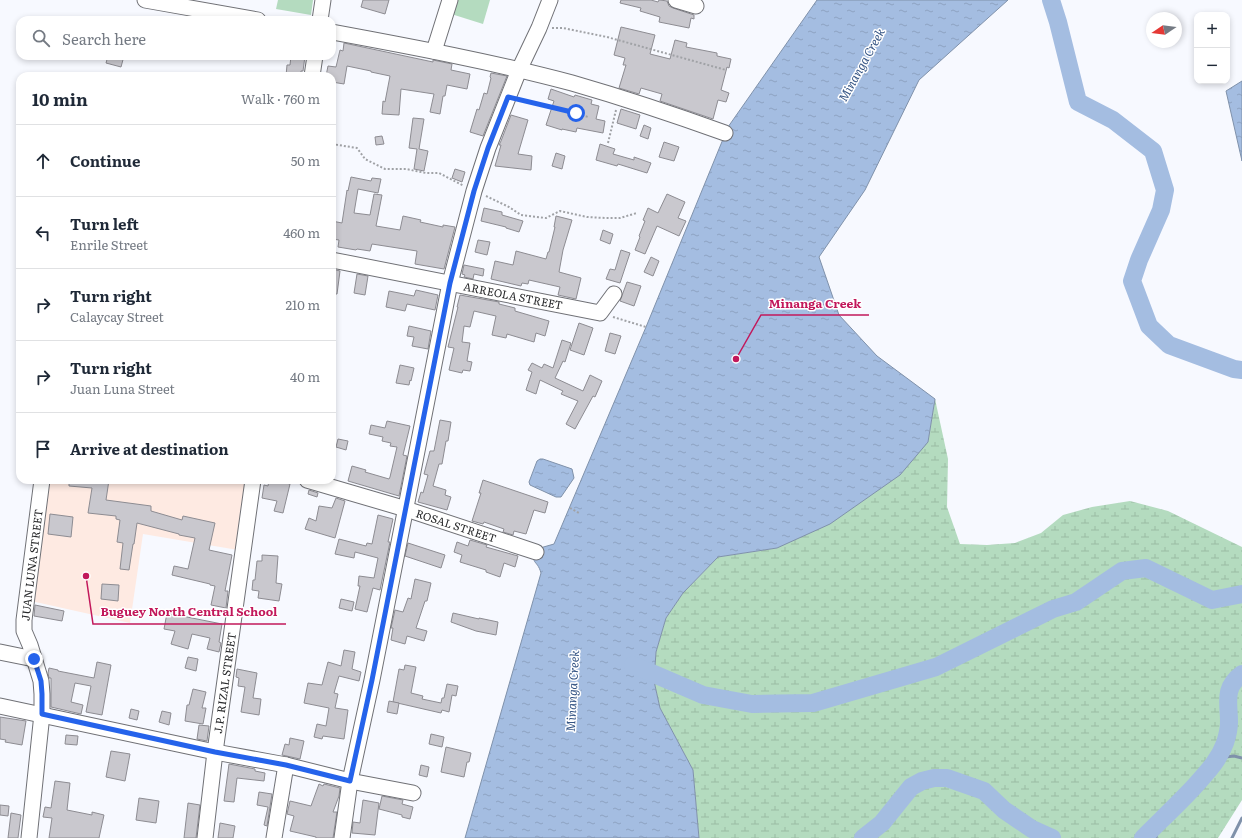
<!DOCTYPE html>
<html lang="en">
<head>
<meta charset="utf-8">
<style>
  :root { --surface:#fff; --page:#f2f2f3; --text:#1f2937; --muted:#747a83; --line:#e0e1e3 }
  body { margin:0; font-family:Literata,serif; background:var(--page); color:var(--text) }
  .controls { position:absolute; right:12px; top:12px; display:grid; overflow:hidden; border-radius:8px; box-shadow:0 2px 6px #0003 }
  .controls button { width:36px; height:36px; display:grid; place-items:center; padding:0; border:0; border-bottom:1px solid var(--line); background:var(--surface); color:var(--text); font:20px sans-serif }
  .compass { position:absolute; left:1146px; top:12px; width:36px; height:36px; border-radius:50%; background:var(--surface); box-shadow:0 2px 6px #0003; rotate:257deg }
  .stop { position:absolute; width:12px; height:12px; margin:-9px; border:3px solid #2563eb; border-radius:50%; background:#fff }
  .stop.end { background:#2563eb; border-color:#fff; box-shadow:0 1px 4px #0008 }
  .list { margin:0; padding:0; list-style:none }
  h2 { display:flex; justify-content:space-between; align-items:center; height:52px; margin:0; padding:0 16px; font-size:17px }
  h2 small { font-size:13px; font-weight:400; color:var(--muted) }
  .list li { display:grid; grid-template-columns:26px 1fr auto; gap:12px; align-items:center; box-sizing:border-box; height:72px; padding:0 16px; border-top:1px solid var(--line) }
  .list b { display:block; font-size:15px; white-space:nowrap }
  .list p { margin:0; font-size:13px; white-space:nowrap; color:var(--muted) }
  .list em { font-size:13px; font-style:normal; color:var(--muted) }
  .icon { flex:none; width:22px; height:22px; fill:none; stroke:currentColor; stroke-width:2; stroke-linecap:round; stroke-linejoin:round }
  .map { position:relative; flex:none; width:1242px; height:838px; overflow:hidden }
  .search { position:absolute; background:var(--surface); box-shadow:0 2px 6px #0003; left:16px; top:16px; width:320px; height:44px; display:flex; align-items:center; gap:10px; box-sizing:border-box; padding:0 14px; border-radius:12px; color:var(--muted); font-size:15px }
  .panel { position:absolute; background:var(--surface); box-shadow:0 2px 6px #0003; left:16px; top:72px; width:320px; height:412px; border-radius:12px }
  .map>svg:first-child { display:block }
  .education { fill:#feeae2 }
  .wetland { fill:url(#wetland-marsh) }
  .pitch { fill:#b4dbbf }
  .water { fill:url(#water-ripples); stroke:#7f91aa }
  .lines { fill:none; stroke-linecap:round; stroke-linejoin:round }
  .stream { stroke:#7f91aa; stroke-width:3 }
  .river { stroke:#a4bde1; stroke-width:18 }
  .building { fill:#c9c8ce; stroke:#8d8c92 }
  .minor-casing { stroke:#707176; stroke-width:17 }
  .path { stroke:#a0a2a6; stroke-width:2; stroke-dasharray:2 2; stroke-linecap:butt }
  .minor { stroke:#fff; stroke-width:15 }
  .route { stroke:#2563eb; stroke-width:5 }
  .labels { text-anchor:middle; stroke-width:3; stroke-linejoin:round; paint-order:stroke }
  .street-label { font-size:11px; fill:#28292b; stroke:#fff }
  .water-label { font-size:12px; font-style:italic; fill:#345484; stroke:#fff }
  .leader { fill:none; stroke:#c2185b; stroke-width:1.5 }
  .callout-dot { fill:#c2185b; stroke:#fff; stroke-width:1.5 }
  .callout-label { font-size:12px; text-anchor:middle; font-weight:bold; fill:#c2185b; stroke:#fff; stroke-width:3; stroke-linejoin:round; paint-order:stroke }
</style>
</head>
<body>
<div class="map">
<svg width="1242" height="838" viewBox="0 0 1242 838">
  <defs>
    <pattern id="wetland-marsh" width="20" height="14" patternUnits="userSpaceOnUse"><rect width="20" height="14" fill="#b4dbbf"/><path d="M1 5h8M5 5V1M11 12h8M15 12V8" fill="none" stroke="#9bbca4"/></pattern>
    <pattern id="water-ripples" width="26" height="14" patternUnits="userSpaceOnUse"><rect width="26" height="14" fill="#a4bde1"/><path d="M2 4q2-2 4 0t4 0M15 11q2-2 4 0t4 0" fill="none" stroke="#8da2c1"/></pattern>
  </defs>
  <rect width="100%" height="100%" fill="#f7f9ff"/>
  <path class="education" d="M 50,480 L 245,480 L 238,550 L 143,534 L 130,623 L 31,601 Z"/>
  <path class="wetland" d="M 935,399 L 948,459 L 947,507 L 960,544 L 987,545 L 1015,543 L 1041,533 L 1063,515 L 1092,507 L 1130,501 L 1168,511 L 1242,547 L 1242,800 L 1218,838 L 699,838 L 693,770 L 660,708 L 654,681 L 656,652 L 666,618 L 683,593 L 718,557 L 777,548 L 928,442 Z"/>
  <g class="pitch">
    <path d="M 278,0 L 313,0 L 311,15 L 276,9 Z"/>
    <path d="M 452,0 L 490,0 L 483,24 L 448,13 Z"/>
  </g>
  <g class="water">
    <path d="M 817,0 L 1008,0 L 919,80 L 865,190 L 819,257 L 839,315 L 877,356 L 935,399 L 928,442 L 900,475 L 830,524 L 777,548 L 718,557 L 683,593 L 666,618 L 656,652 L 654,681 L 660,708 L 693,770 L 699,838 L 465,838 L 541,573 C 537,558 528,565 540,548 L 554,544 L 646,327 L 728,127 Z"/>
    <path d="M 1242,81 L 1242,161 L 1226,91 Z"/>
    <path d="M 540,459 L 543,459 L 572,469 L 574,478 L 561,497 L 556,497 L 530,485 L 529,482 L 537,461 Z"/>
  </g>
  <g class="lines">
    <g class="stream">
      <path d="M 1217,758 L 1234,756 L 1242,758"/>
      <path d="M 1156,838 L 1158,823"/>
      <path d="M 1232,838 L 1242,818"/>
    </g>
    <g class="river">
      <path d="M 1051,0 L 1058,22 L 1078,102 L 1113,120 L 1153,151 L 1165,190 L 1161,210 L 1139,260 L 1132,281 L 1149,326 L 1169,345 L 1234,369 L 1242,370"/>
      <path d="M 633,665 L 703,695 L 752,704 L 813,703 L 936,667 L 1053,609 L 1076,602 L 1122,571 L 1146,568 L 1212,600 L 1242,594"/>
      <path d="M 863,838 L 882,823 L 911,787 L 922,781 L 934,778 L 947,778 L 984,791 L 1004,810 L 1032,829 L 1052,838"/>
      <path d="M 1143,838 C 1160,821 1177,805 1193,788 C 1206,773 1218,762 1225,743 C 1227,737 1229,728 1229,722 C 1229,702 1223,688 1242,674"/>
    </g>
  </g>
  <g class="building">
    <path d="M 363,0 L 389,0 L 385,14 L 361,7 Z"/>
    <path d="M 621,0 L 651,0 L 658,2 L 659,0 L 660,0 L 667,1 L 669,6 L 673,8 L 694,15 L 694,19 L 691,18 L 689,28 L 659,22 L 660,17 L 640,11 L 641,8 L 620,3 Z"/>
    <path d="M 621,27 L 655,35 L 650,54 L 670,59 L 675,40 L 687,43 L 686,47 L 717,53 L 717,56 L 731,59 L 729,68 L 727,67 L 721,90 L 729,93 L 726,102 L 718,100 L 713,119 L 660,101 L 662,94 L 641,88 L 639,94 L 619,88 L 626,65 L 623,65 L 625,58 L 614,55 Z"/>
    <path d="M 344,43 L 433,62 L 433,60 L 452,64 L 451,70 L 470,74 L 467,89 L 447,85 L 445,96 L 443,96 L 440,114 L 430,112 L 434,94 L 401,89 L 399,115 L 382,114 L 383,101 L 385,102 L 390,76 L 371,72 L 371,71 L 347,66 L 344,84 L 332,82 L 332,76 L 326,76 L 328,66 L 336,67 L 340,50 L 343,51 Z"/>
    <path d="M 108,56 L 124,56 L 121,67 L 106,63 Z"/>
    <path d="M 291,56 L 305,56 L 303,71 L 301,71 L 301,76 L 286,76 L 287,65 L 290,65 Z"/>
    <path d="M 491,73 L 507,76 L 483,136 L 470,132 L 477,109 L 479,110 L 484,93 L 487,94 L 491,78 L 490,77 Z"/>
    <path d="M 551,89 L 574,97 L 575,95 L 592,100 L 591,104 L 599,106 L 596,119 L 605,121 L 603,133 L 577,128 L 576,132 L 562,129 L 562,130 L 546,125 L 554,101 L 548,99 Z"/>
    <path d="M 621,109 L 640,115 L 636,129 L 617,123 Z"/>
    <path d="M 511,115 L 528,120 L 518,154 L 532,156 L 531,170 L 495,166 L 501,145 L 499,145 L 501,141 Z"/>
    <path d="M 413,118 L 424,119 L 419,149 L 428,151 L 424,171 L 414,169 L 417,149 L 409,148 Z"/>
    <path d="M 644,125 L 651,128 L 648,139 L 640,136 Z"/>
    <path d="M 382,136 L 384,144 L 376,145 L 375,137 Z"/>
    <path d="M 664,142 L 679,147 L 674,161 L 659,157 Z"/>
    <path d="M 600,144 L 615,149 L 613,154 L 634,160 L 634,157 L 651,163 L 647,173 L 618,164 L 617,166 L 596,160 Z"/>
    <path d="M 556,153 L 565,156 L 562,169 L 552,166 Z"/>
    <path d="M 455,169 L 465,172 L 462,182 L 452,178 Z"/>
    <path d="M 351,177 L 371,181 L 372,178 L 381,179 L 378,193 L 358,189 L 354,213 L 370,215 L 374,194 L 382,195 L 376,226 L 400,230 L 403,216 L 421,220 L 420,222 L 443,227 L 443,225 L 455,227 L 444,269 L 415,264 L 417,251 L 372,244 L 370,251 L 357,249 L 356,250 L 338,247 L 339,240 L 332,239 L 332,221 L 342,223 L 347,190 L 348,191 Z"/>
    <path d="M 667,194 L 685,202 L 678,218 L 686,221 L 679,236 L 657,226 L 645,254 L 635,250 L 640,237 L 639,236 L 645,221 L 643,220 L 648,208 L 658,213 Z"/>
    <path d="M 484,208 L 502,212 L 502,215 L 523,221 L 519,232 L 506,228 L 506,227 L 481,221 Z"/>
    <path d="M 556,216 L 572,220 L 563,250 L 559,272 L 581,278 L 576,299 L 558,295 L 560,287 L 529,280 L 528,284 L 522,283 L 521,286 L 491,279 L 495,261 L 513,265 L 516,251 L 546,259 L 548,252 L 549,252 L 555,227 L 554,227 Z"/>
    <path d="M 603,230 L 613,234 L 610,244 L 600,240 Z"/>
    <path d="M 478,240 L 490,242 L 487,255 L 475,252 Z"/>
    <path d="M 621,250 L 630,253 L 620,283 L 606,279 L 610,269 L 615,270 Z"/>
    <path d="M 651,257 L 659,261 L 653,276 L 644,272 Z"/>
    <path d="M 464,265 L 484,269 L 483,276 L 474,274 L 473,279 L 464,277 L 465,275 L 462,274 Z"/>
    <path d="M 332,269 L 340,271 L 337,294 L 332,294 Z"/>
    <path d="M 357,274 L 368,276 L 365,295 L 354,293 Z"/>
    <path d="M 627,282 L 641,286 L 634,306 L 620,301 Z"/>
    <path d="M 416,290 L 438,295 L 435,310 L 407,304 L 405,311 L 386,307 L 389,291 L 414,296 Z"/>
    <path d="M 460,295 L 499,302 L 499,304 L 515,308 L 515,311 L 549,321 L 545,336 L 536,333 L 534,342 L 507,334 L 506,338 L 492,335 L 496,316 L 474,311 L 470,327 L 464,326 L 462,342 L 470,343 L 467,361 L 472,362 L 470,371 L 463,370 L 462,373 L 449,370 L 454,348 L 448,347 L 458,307 L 457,307 Z"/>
    <path d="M 579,323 L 593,328 L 584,355 L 570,350 Z"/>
    <path d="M 409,326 L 431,331 L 428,349 L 412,346 L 414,337 L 407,336 Z"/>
    <path d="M 610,333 L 621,336 L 615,354 L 605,351 Z"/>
    <path d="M 562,340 L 571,343 L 565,362 L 563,361 L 555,378 L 583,391 L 590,375 L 602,381 L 595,397 L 593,396 L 575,429 L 566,424 L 578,401 L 561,394 L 563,391 L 540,380 L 536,394 L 526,390 L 532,372 L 528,370 L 532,363 L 542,368 L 544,364 L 553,368 Z"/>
    <path d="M 400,365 L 414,368 L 411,381 L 410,380 L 409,385 L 396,383 Z"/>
    <path d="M 440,420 L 451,422 L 448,441 L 446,441 L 442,464 L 439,464 L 433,486 L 446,490 L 445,495 L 451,497 L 447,510 L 418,502 L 421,492 L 423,493 L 428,475 L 424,474 L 430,451 L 434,451 Z"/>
    <path d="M 387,421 L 410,426 L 403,455 L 407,456 L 399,496 L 348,481 L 352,466 L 366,470 L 365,472 L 389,479 L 390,477 L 397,447 L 390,446 L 391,443 L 382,441 L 383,437 L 369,434 L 371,425 L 385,428 Z"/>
    <path d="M 338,439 L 348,441 L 346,450 L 336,447 Z"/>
    <path d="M 69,480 L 109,480 L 106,500 L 151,506 L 151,511 L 182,520 L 183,516 L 215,523 L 209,550 L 232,555 L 225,591 L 228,591 L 226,608 L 211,605 L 215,586 L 210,585 L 210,584 L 172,575 L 174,566 L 188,569 L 195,538 L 179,535 L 179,534 L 137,523 L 134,544 L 133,544 L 129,570 L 120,569 L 123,543 L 117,542 L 120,520 L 116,519 L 116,516 L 88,513 L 92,488 L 69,486 Z"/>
    <path d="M 269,480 L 282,480 L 281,482 L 290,484 L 283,513 L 274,511 L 277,501 L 262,498 L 264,485 L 268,486 Z"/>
    <path d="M 483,480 L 548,502 L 545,513 L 534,510 L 526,534 L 514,531 L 513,535 L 503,532 L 504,529 L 484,522 L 483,524 L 472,521 L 481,493 L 479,493 Z"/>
    <path d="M 309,490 L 318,493 L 317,497 L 308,494 Z"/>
    <path d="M 336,498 L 345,501 L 335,538 L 305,529 L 309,518 L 316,521 L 319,506 L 332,508 Z"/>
    <path d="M 50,514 L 73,517 L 71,537 L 48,534 Z"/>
    <path d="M 378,515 L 393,519 L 388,542 L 390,542 L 380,590 L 373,588 L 367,612 L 355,609 L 360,586 L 358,586 L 359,576 L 374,578 L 378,558 L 355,552 L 354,558 L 335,554 L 339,539 L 366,546 L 367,543 L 372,544 Z"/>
    <path d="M 470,540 L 487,545 L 486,547 L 518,556 L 515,567 L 504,563 L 500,577 L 486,572 L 486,570 L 460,562 L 462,555 L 454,552 L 457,542 L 468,546 Z"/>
    <path d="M 408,543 L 445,555 L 441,568 L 405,556 Z"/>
    <path d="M 262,555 L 278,556 L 276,583 L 282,584 L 279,601 L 258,598 L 259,591 L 252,590 L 253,580 L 255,580 L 257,561 L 262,561 Z"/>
    <path d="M 415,579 L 431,583 L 427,601 L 425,601 L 416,628 L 427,631 L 424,641 L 407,636 L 405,644 L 391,640 L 393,628 L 391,628 L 395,610 L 403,612 L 408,598 L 411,599 Z"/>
    <path d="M 102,584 L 119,585 L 118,601 L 101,599 Z"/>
    <path d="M 341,599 L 354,602 L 352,611 L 339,608 Z"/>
    <path d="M 35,605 L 64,611 L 62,621 L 34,616 Z"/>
    <path d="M 167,613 L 222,624 L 219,642 L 221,643 L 219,652 L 207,649 L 210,638 L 192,634 L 188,649 L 171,644 L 175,631 L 164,629 Z"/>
    <path d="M 453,613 L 479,619 L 479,618 L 498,622 L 496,635 L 476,631 L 451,622 Z"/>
    <path d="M 344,650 L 355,652 L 352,669 L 361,672 L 359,681 L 339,676 L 334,693 L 338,694 L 335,708 L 348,710 L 344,739 L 323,736 L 322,739 L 314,737 L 317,724 L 326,726 L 329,708 L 304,703 L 308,683 L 322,685 L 328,662 L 341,666 Z"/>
    <path d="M 188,657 L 198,659 L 196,671 L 185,668 Z"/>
    <path d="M 97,662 L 111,665 L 102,715 L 86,712 L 91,686 L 75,683 L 71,702 L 83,705 L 81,714 L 51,707 L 51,678 L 49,678 L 48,673 L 49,668 L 58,670 L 58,671 L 94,678 Z"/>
    <path d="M 405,665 L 416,667 L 411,693 L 423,696 L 422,699 L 441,703 L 442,698 L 444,698 L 447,684 L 458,686 L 456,696 L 452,695 L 449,712 L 442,710 L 441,713 L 393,702 L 399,669 L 404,670 Z"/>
    <path d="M 237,669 L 257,673 L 253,698 L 261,699 L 259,715 L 241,712 L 245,687 L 238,686 L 239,678 L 236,677 Z"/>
    <path d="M 193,689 L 206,692 L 202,708 L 206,708 L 203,724 L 185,721 L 187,705 L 189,705 Z"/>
    <path d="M 389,701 L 399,703 L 397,714 L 387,712 Z"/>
    <path d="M 131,709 L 139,711 L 137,720 L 129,718 Z"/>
    <path d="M 162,711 L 171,713 L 169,725 L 159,722 Z"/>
    <path d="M 0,717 L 26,721 L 22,745 L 5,742 L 6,740 L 0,739 Z"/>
    <path d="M 199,725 L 209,726 L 207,741 L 197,739 Z"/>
    <path d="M 431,734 L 444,737 L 442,747 L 429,744 Z"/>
    <path d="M 66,735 L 78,736 L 77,745 L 65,744 Z"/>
    <path d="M 290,738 L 304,741 L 300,759 L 282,755 L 285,744 L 289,745 Z"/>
    <path d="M 446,747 L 471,753 L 469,762 L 467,762 L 464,777 L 441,772 Z"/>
    <path d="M 111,751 L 130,754 L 125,781 L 106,777 Z"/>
    <path d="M 229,764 L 255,769 L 255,771 L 265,773 L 264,781 L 237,778 L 234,802 L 224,801 Z"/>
    <path d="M 421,765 L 429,767 L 427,777 L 419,775 Z"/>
    <path d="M 55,781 L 70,783 L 67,810 L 92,815 L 92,812 L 104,815 L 99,838 L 49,838 L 52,818 L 43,817 L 45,807 L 51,808 Z"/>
    <path d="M 319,784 L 323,786 L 324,784 L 340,788 L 339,796 L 333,812 L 337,812 L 333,838 L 316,838 L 316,837 L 290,831 L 294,816 L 287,814 L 290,801 L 311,806 Z"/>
    <path d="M 259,792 L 272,794 L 267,826 L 264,825 L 268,807 L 257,805 Z"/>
    <path d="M 382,796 L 403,800 L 402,804 L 413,807 L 410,819 L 402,817 L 402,815 L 379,809 Z"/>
    <path d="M 139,798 L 159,801 L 156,823 L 136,820 Z"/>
    <path d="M 363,800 L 379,803 L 375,835 L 352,833 L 353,822 L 360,823 Z"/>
    <path d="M 188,803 L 200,805 L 196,838 L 184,838 Z"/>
    <path d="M 0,805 L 9,806 L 8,816 L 0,815 Z"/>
    <path d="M 11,813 L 21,815 L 18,838 L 8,838 Z"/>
    <path d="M 220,823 L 235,826 L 233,838 L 218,838 Z"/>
  </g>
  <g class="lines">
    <g class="minor-casing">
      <g id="minor">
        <path d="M 145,0 L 258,20"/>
        <path d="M 676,0 L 696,6"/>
        <path d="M 320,20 L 323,0"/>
        <path d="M 332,32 C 413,47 493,62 572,83 C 624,98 675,115 725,133"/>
        <path d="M 434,51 L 450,0"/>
        <path d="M 312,76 L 315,56"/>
        <path d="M 332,260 L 600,313 L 614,294"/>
        <path d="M 307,480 L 406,509 L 536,552"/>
        <path d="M 0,652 L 34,659"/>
        <path d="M 0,706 L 215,752 L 286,765 L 350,781 L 413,793"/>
        <path d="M 29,838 L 42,714 L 42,694 L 41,681 L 30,645 L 24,631 L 24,620 L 42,480"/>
        <path d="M 205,838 L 215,752 L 253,480"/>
        <path d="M 274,838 L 286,765"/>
        <path d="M 342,838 L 350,781 L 372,680 L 450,283 L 474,191 L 488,148 L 519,70 L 539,28 L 550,0"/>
      </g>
    </g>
    <g class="path">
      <path d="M 552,28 L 563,28 L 607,37 L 726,70"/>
      <path d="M 520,99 L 576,113 L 588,117"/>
      <path d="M 608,143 L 616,110"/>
      <path d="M 332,144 L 357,148 L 365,159 L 385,169 L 406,169 L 426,173 L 439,173 L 464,186"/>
      <path d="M 486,196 L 509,207 L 521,215 L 546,218 L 560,211 L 587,217 L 605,218 L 620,218 L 637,213"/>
      <path d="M 613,317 L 646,327"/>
      <path d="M 570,508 L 579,513"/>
    </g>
    <use href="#minor" class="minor"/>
  </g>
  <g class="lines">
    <path class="route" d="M 34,659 L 41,681 L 42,694 L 42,714 L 215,752 L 286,765 L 350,781 L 372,680 L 450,283 L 474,191 L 488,148 L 508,97 L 576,113"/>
  </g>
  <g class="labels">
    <g class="street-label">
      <text transform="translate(513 296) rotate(11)" y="4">ARREOLA STREET</text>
      <text transform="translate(456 526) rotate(18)" y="4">ROSAL STREET</text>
      <text transform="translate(32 565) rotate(-83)" y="4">JUAN LUNA STREET</text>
      <text transform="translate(225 683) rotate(-82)" y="4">J.P. RIZAL STREET</text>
    </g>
    <g class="water-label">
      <text transform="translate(862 65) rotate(-61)" y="4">Minanga Creek</text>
      <text transform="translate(573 691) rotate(-87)" y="4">Minanga Creek</text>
    </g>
  </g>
  <path class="leader" d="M736 359L761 315H869M86 576L93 624H286"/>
  <g class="callout-dot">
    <circle cx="736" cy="359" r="4"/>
    <circle cx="86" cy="576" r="4"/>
  </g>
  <g class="callout-label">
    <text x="815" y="308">Minanga Creek</text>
    <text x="189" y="616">Buguey North Central School</text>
  </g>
</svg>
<div class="controls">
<button>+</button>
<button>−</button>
</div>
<svg class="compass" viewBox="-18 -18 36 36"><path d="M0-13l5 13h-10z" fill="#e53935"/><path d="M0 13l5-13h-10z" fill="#747a83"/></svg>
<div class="stop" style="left:576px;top:113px"></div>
<div class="stop end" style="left:34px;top:659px"></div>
<div class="search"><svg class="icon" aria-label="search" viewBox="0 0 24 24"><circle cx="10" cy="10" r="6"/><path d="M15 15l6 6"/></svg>Search here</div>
<section class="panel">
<h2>10 min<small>Walk · 760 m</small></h2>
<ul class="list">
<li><svg class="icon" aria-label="ahead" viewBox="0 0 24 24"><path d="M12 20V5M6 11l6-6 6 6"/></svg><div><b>Continue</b></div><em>50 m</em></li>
<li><svg class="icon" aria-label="left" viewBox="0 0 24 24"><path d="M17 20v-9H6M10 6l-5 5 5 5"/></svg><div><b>Turn left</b><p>Enrile Street</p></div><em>460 m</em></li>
<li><svg class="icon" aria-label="right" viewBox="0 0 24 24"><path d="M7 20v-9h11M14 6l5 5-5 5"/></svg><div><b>Turn right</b><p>Calaycay Street</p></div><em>210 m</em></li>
<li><svg class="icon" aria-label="right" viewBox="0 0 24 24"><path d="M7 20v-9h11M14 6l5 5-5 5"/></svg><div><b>Turn right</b><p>Juan Luna Street</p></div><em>40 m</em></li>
<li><svg class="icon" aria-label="arrive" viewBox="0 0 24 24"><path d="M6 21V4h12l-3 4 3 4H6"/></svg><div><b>Arrive at destination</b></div></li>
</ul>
</section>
</div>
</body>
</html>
